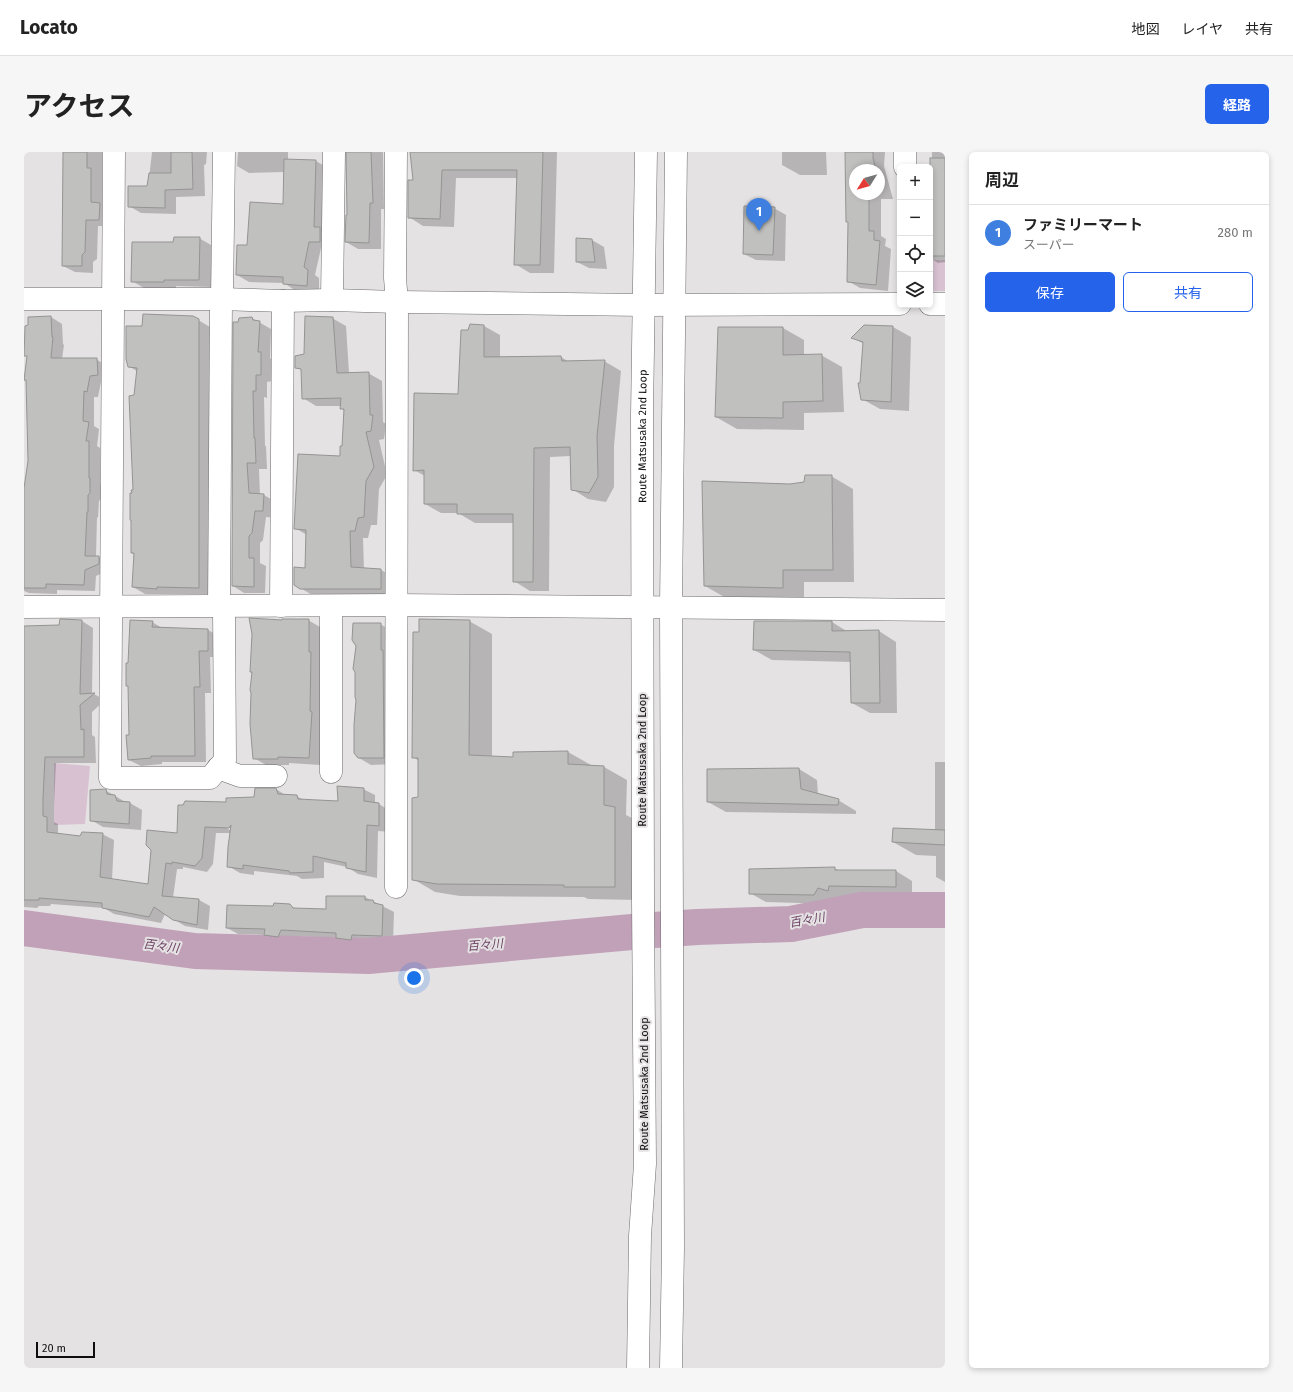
<!DOCTYPE html>
<html lang="ja">
<head>
<meta charset="utf-8">
<style>
  :root { --surface:#fff; --page:#f6f6f6; --text:#222; --muted:#767676; --line:#e0e0e0; --accent:#2563eb }
  body { margin:0; font-family:"Fira Sans","Noto Sans JP",sans-serif; background:var(--page); color:var(--text) }
  .controls { position:absolute; right:12px; top:12px; display:grid; overflow:hidden; border-radius:6px; box-shadow:0 2px 6px #0003 }
  .controls button { width:36px; height:36px; display:grid; place-items:center; padding:0; border:0; border-bottom:1px solid var(--line); background:var(--surface); color:var(--text); font:20px sans-serif }
  .compass { position:absolute; left:825px; top:12px; width:36px; height:36px; border-radius:50%; background:var(--surface); box-shadow:0 2px 6px #0003; rotate:233deg }
  .scale { position:absolute; left:12px; bottom:10px; width:59px; box-sizing:border-box; padding-left:4px; border:2px solid #0f0e0f; border-top:0; font-size:11px; line-height:14px; white-space:nowrap; color:#0f0e0f; -webkit-text-stroke:3px #e5e2e4; paint-order:stroke }
  .you { position:absolute; left:390px; top:826px; width:14px; height:14px; margin:-10px; border:3px solid #fff; border-radius:50%; background:#1a73e8; box-shadow:0 0 0 6px #1a73e833 }
  .badge { display:grid; place-items:center; width:26px; height:26px; border-radius:50%; background:var(--accent); color:#fff; font-size:13px; font-weight:700 }
  .pin { position:absolute; translate:-50% -33px; filter:drop-shadow(0 1px 2px #0008) }
  .pin::after { content:''; position:absolute; top:21px; width:14px; height:12px; background:inherit; clip-path:polygon(0 0,100% 0,50% 100%) }
  .list { margin:0; padding:0; list-style:none }
  h2 { display:flex; justify-content:space-between; align-items:center; height:52px; margin:0; padding:0 16px; font-size:17px }
  h2 small { font-size:13px; font-weight:400; color:var(--muted) }
  .list li { display:grid; grid-template-columns:26px 1fr auto; gap:12px; align-items:center; box-sizing:border-box; height:56px; padding:0 16px; border-top:1px solid var(--line) }
  .list b { display:block; font-size:15px; white-space:nowrap }
  .list p { margin:0; font-size:13px; white-space:nowrap; color:var(--muted) }
  .list em { font-size:13px; font-style:normal; color:var(--muted) }
  .actions { display:flex; gap:8px; padding:12px 16px }
  .actions a { flex:1; padding:9px 0; border:1px solid var(--accent); border-radius:6px; text-align:center; font-size:14px; color:var(--accent) }
  .actions .main { background:var(--accent); color:#fff }
  .icon { flex:none; width:22px; height:22px; fill:none; stroke:currentColor; stroke-width:2; stroke-linecap:round; stroke-linejoin:round }
  .map { position:relative; flex:none; width:921px; height:1216px; overflow:hidden; border-radius:6px }
  header { display:flex; align-items:center; gap:24px; box-sizing:border-box; height:56px; padding:0 20px; background:var(--surface); border-bottom:1px solid var(--line) }
  header strong { font-size:19px }
  nav { display:flex; gap:22px; margin-inline-start:auto; font-size:14px }
  .intro { display:flex; align-items:center; justify-content:space-between; box-sizing:border-box; height:96px; padding:0 24px }
  h1 { margin:0; font-size:28px }
  .button { padding:10px 18px; border-radius:6px; background:var(--accent); color:#fff; font-size:14px; font-weight:700 }
  main { display:flex; gap:24px; padding:0 24px }
  aside { flex:1; background:var(--surface); border-radius:6px; box-shadow:0 2px 6px #0003 }
  .map>svg:first-child { display:block }
  .green { fill:#d8c2d2 }
  .shadow { fill:#0003; fill-rule:evenodd }
  .lines { fill:none; stroke-linecap:round; stroke-linejoin:round }
  .river { stroke:#c1a1b8; stroke-width:36 }
  .building { fill:#c0c1be; stroke:#949492 }
  .minor-casing { stroke:#6c6a6b; stroke-width:23 }
  .primary-casing { stroke:#6c6a6b; stroke-width:23 }
  .minor { stroke:#fff; stroke-width:22 }
  .primary { stroke:#fff; stroke-width:22 }
  .labels { text-anchor:middle; stroke-width:4; stroke-linejoin:round; paint-order:stroke }
  .street-label { font-size:11px; fill:#0f0e0f; stroke:#e5e2e4 }
  .water-label { font-size:12px; font-style:italic; fill:#6c4062; stroke:#e5e2e4 }
</style>
</head>
<body>
<header>
<strong>Locato</strong>
<nav><a>地図</a><a>レイヤ</a><a>共有</a></nav>
</header>
<div class="intro"><h1>アクセス</h1><a class="button">経路</a></div>
<main>
<div class="map">
<svg width="921" height="1216" viewBox="0 0 921 1216">
  <rect width="100%" height="100%" fill="#e5e2e4"/>
  <g class="green">
    <rect x="906" y="108" width="15" height="31"/>
    <path d="M 30,611 L 66,614 L 61,672 L 30,673 Z"/>
  </g>
  <g class="shadow">
    <path d="M 40,0 L 78,0 L 78,54 L 87,59 L 87,74 L 74,74 L 73,107 L 69,110 L 69,121 L 51,120 L 39,114 Z"/>
    <path d="M 128,0 L 183,0 L 182,12 L 180,13 L 181,44 L 152,45 L 152,62 L 117,61 L 105,54 L 124,35 Z"/>
    <path d="M 214,0 L 264,0 L 264,8 L 292,9 L 304,16 L 308,96 L 297,96 L 291,123 L 295,126 L 295,140 L 272,139 L 260,131 L 225,130 L 213,123 L 224,94 L 260,53 L 261,20 L 225,21 L 213,14 Z"/>
    <path d="M 323,0 L 359,0 L 360,57 L 357,57 L 357,97 L 334,97 L 322,90 L 324,64 Z"/>
    <path d="M 387,0 L 533,0 L 530,121 L 506,121 L 491,112 L 493,26 L 432,26 L 430,75 L 399,74 L 385,65 L 390,29 Z"/>
    <path d="M 758,0 L 802,0 L 803,23 L 776,23 L 758,13 Z"/>
    <path d="M 822,0 L 861,0 L 860,14 L 869,47 L 857,47 L 857,84 L 862,87 L 861,94 L 867,97 L 864,139 L 836,136 L 824,129 L 825,70 ZM 831,18 L 855,18 L 855,42 L 831,42 Z"/>
    <path d="M 908,0 L 921,0 L 921,110 L 914,111 L 906,106 L 906,7 L 908,7 Z"/>
    <path d="M 750,56 L 762,63 L 761,109 L 732,108 L 720,102 Z"/>
    <path d="M 175,86 L 187,93 L 187,135 L 152,134 L 152,136 L 120,136 L 108,129 L 150,91 Z"/>
    <path d="M 568,88 L 580,95 L 583,117 L 565,116 L 553,110 Z"/>
    <path d="M 27,165 L 38,172 L 39,192 L 40,193 L 38,207 L 72,207 L 83,214 L 84,229 L 77,230 L 74,245 L 70,245 L 70,274 L 75,277 L 73,294 L 76,296 L 76,332 L 77,333 L 77,347 L 75,349 L 74,366 L 73,365 L 72,405 L 75,405 L 86,412 L 85,418 L 72,424 L 71,439 L 33,438 L 33,442 L 5,441 L 0,439 L 0,341 L 5,310 L 4,230 L 0,228 L 4,205 L 1,203 Z"/>
    <path d="M 169,165 L 186,175 L 186,442 L 121,442 L 109,435 L 111,403 L 108,401 L 109,342 L 111,243 L 114,220 L 105,214 L 119,175 Z"/>
    <path d="M 228,166 L 247,177 L 246,206 L 248,208 L 249,229 L 243,230 L 243,246 L 240,245 L 241,294 L 242,294 L 243,317 L 235,317 L 236,343 L 240,343 L 252,350 L 251,366 L 242,365 L 239,388 L 236,391 L 236,411 L 242,414 L 241,441 L 220,441 L 209,434 L 215,171 Z"/>
    <path d="M 308,166 L 322,174 L 325,221 L 344,221 L 358,229 L 359,270 L 362,272 L 360,287 L 355,288 L 363,323 L 355,337 L 353,373 L 347,373 L 344,386 L 339,386 L 340,417 L 357,418 L 370,425 L 370,444 L 290,444 L 271,433 L 282,417 L 283,383 L 271,376 L 317,305 L 319,295 L 321,259 L 317,256 L 317,254 L 292,254 L 279,246 L 278,218 L 272,215 Z"/>
    <path d="M 460,174 L 476,183 L 476,205 L 537,205 L 545,210 L 580,209 L 597,219 L 590,294 L 590,335 L 582,350 L 564,347 L 548,337 L 547,304 L 526,305 L 525,439 L 506,439 L 490,429 L 490,371 L 451,371 L 434,361 L 417,361 L 401,352 L 401,324 L 390,318 L 435,243 L 445,179 Z"/>
    <path d="M 840,174 L 869,175 L 887,185 L 885,259 L 856,257 L 838,247 L 837,232 L 840,192 L 829,186 Z"/>
    <path d="M 759,176 L 780,188 L 780,203 L 797,203 L 818,215 L 820,260 L 780,261 L 780,278 L 713,277 L 692,265 Z"/>
    <path d="M 807,324 L 829,337 L 830,430 L 780,430 L 780,448 L 702,446 L 681,434 L 766,333 L 781,331 Z"/>
    <path d="M 284,468 L 296,475 L 296,613 L 265,611 L 265,613 L 242,613 L 230,606 L 229,521 L 227,520 Z"/>
    <path d="M 58,469 L 69,476 L 68,542 L 70,542 L 81,548 L 68,560 L 68,583 L 71,585 L 72,611 L 32,611 L 30,654 L 30,670 L 34,672 L 34,682 L 57,685 L 78,682 L 90,688 L 88,728 L 125,734 L 154,682 L 202,651 L 231,646 L 252,637 L 263,644 L 272,644 L 280,648 L 315,650 L 339,637 L 351,643 L 351,652 L 355,652 L 366,659 L 367,680 L 354,679 L 353,726 L 334,722 L 323,715 L 300,710 L 300,726 L 278,727 L 273,724 L 230,719 L 230,723 L 216,721 L 204,714 L 207,681 L 192,681 L 189,712 L 183,720 L 159,715 L 159,717 L 153,717 L 149,746 L 175,748 L 186,754 L 184,778 L 161,774 L 141,762 L 137,771 L 90,762 L 80,756 L 27,752 L 26,754 L 15,754 L 13,756 L 0,755 L 0,475 L 36,474 ZM 201,673 L 207,676 L 207,679 L 200,674 Z"/>
    <path d="M 445,469 L 468,482 L 468,605 L 490,607 L 490,601 L 544,600 L 567,613 L 580,615 L 603,628 L 602,663 L 614,669 L 613,748 L 564,747 L 560,745 L 436,744 L 411,740 L 389,727 L 395,646 L 395,609 L 389,605 L 396,481 Z"/>
    <path d="M 128,470 L 140,477 L 184,478 L 195,484 L 195,505 L 186,505 L 187,541 L 181,541 L 182,610 L 138,610 L 138,612 L 117,614 L 105,608 L 105,535 L 103,534 L 105,512 Z"/>
    <path d="M 731,470 L 808,470 L 824,480 L 855,479 L 872,490 L 873,561 L 846,561 L 828,551 L 828,510 L 748,508 L 730,498 Z"/>
    <path d="M 356,472 L 368,479 L 371,612 L 347,613 L 335,606 L 333,494 Z"/>
    <path d="M 911,610 L 921,610 L 921,730 L 912,725 L 912,704 L 892,703 L 869,690 L 911,678 Z"/>
    <path d="M 775,617 L 793,628 L 794,643 L 814,648 L 832,659 L 832,662 L 702,660 L 684,650 Z"/>
    <path d="M 81,638 L 103,651 L 106,651 L 118,658 L 117,678 L 79,675 L 67,668 Z"/>
    <path d="M 810,716 L 816,719 L 872,719 L 888,729 L 888,743 L 821,743 L 820,747 L 810,745 L 807,752 L 742,750 L 726,741 Z"/>
    <path d="M 341,745 L 370,760 L 369,790 L 339,789 L 339,794 L 324,792 L 314,786 L 268,784 L 265,791 L 253,789 L 243,783 L 214,782 L 203,776 L 250,755 L 265,753 L 273,757 L 303,758 Z"/>
  </g>
  <g class="lines">
    <path class="river" d="M 0,776 L 171,799 L 344,804 L 630,778 L 673,775 L 767,772 L 838,758 L 921,758"/>
  </g>
  <g class="building">
    <path d="M 39,0 L 63,0 L 63,16 L 67,16 L 67,50 L 76,51 L 75,68 L 62,68 L 61,100 L 58,103 L 58,114 L 38,114 Z"/>
    <path d="M 147,0 L 168,0 L 169,37 L 141,38 L 141,56 L 104,55 L 104,34 L 123,34 L 125,21 L 147,21 Z"/>
    <path d="M 322,0 L 347,0 L 349,51 L 346,51 L 345,91 L 321,90 L 322,63 L 323,63 Z"/>
    <path d="M 386,0 L 519,0 L 516,113 L 490,113 L 493,18 L 418,18 L 416,67 L 384,66 L 384,28 L 389,28 Z"/>
    <path d="M 821,0 L 849,0 L 849,6 L 852,18 L 831,18 L 831,42 L 845,42 L 845,79 L 850,79 L 850,88 L 856,89 L 852,133 L 823,130 L 824,70 L 822,70 Z"/>
    <rect x="906" y="6" width="15" height="98"/>
    <path d="M 260,7 L 292,8 L 290,75 L 296,75 L 296,90 L 285,90 L 280,115 L 284,118 L 283,134 L 259,132 L 259,125 L 212,123 L 213,93 L 223,93 L 226,50 L 259,52 Z"/>
    <path d="M 720,54 L 751,55 L 749,103 L 719,102 Z"/>
    <path d="M 150,85 L 176,85 L 175,128 L 140,128 L 140,130 L 107,130 L 108,90 L 149,90 Z"/>
    <path d="M 552,86 L 568,87 L 571,110 L 552,110 Z"/>
    <path d="M 119,162 L 169,164 L 175,167 L 175,436 L 133,435 L 133,437 L 108,435 L 110,401 L 107,401 L 107,368 L 106,368 L 106,341 L 108,341 L 107,338 L 109,338 L 105,244 L 110,243 L 113,216 L 104,215 L 102,207 L 102,174 L 118,174 Z"/>
    <path d="M 27,164 L 28,185 L 29,185 L 27,206 L 73,206 L 74,223 L 66,224 L 63,240 L 60,239 L 59,269 L 65,270 L 62,289 L 65,289 L 65,326 L 66,326 L 66,341 L 64,343 L 64,360 L 63,360 L 61,404 L 75,404 L 75,412 L 61,418 L 60,433 L 22,432 L 22,436 L 0,436 L 0,336 L 4,309 L 2,228 L 0,228 L 3,204 L 0,204 L 1,174 L 4,173 L 4,165 Z"/>
    <path d="M 281,164 L 309,165 L 313,221 L 345,220 L 346,263 L 349,263 L 347,279 L 342,280 L 350,315 L 342,329 L 340,365 L 334,366 L 331,379 L 326,379 L 327,415 L 357,417 L 357,437 L 276,437 L 270,433 L 270,415 L 281,416 L 282,378 L 270,377 L 274,302 L 316,304 L 316,294 L 318,294 L 320,257 L 316,257 L 317,246 L 278,247 L 277,217 L 271,216 L 271,204 L 280,202 Z"/>
    <path d="M 228,165 L 229,168 L 236,169 L 234,200 L 237,200 L 237,223 L 232,223 L 232,239 L 229,239 L 230,286 L 231,286 L 232,311 L 223,311 L 225,341 L 240,342 L 239,359 L 231,359 L 228,381 L 225,384 L 225,406 L 230,406 L 230,435 L 208,434 L 209,170 L 214,170 L 215,166 Z"/>
    <path d="M 446,172 L 460,173 L 460,205 L 537,204 L 538,209 L 581,208 L 573,284 L 574,325 L 565,341 L 547,338 L 546,295 L 510,296 L 509,430 L 489,430 L 489,362 L 433,362 L 433,352 L 400,352 L 400,318 L 389,319 L 390,241 L 434,242 L 437,178 L 444,178 Z"/>
    <path d="M 840,173 L 869,174 L 867,250 L 837,248 L 834,231 L 836,231 L 839,190 L 827,186 Z"/>
    <path d="M 694,175 L 759,175 L 759,203 L 798,202 L 799,249 L 759,250 L 759,266 L 691,265 Z"/>
    <path d="M 781,323 L 808,323 L 809,418 L 759,418 L 759,436 L 680,434 L 678,329 L 766,332 L 780,330 Z"/>
    <path d="M 225,466 L 258,468 L 258,467 L 285,467 L 285,500 L 287,500 L 286,559 L 288,560 L 285,606 L 254,605 L 254,607 L 229,607 L 226,572 L 227,541 L 226,538 L 228,520 L 226,520 L 228,482 Z"/>
    <path d="M 36,467 L 58,468 L 56,542 L 71,541 L 56,553 L 57,578 L 60,577 L 60,605 L 21,605 L 19,647 L 19,664 L 23,665 L 23,680 L 56,684 L 58,680 L 79,681 L 76,725 L 124,732 L 127,698 L 122,693 L 123,678 L 153,681 L 154,653 L 159,653 L 161,649 L 202,650 L 202,646 L 230,645 L 231,636 L 252,636 L 254,642 L 273,643 L 274,647 L 314,649 L 313,634 L 340,636 L 340,649 L 355,651 L 355,674 L 343,673 L 342,720 L 322,716 L 322,711 L 289,704 L 289,720 L 266,721 L 265,719 L 219,713 L 219,717 L 203,715 L 204,695 L 207,673 L 205,676 L 181,675 L 178,706 L 171,714 L 148,710 L 148,712 L 142,711 L 138,744 L 175,747 L 173,773 L 149,768 L 130,755 L 125,765 L 78,756 L 78,751 L 15,746 L 15,748 L 0,748 L 0,474 L 35,473 Z"/>
    <path d="M 395,467 L 446,468 L 445,603 L 489,605 L 489,600 L 544,599 L 544,612 L 580,614 L 580,653 L 591,655 L 591,735 L 540,735 L 540,733 L 413,732 L 388,728 L 388,646 L 394,645 L 394,606 L 388,606 L 389,480 L 395,480 Z"/>
    <path d="M 106,468 L 129,469 L 128,475 L 184,477 L 184,499 L 175,499 L 176,535 L 170,535 L 171,604 L 127,604 L 127,606 L 104,608 L 102,583 L 105,583 L 104,534 L 102,534 L 102,511 L 104,511 Z"/>
    <path d="M 730,469 L 808,469 L 808,479 L 855,478 L 856,551 L 827,551 L 826,500 L 729,498 Z"/>
    <path d="M 329,471 L 357,471 L 357,498 L 359,498 L 360,606 L 334,606 L 330,601 L 330,573 L 332,548 L 331,545 L 331,520 L 329,517 L 332,494 L 328,488 Z"/>
    <path d="M 775,616 L 777,637 L 815,647 L 814,653 L 683,650 L 683,617 Z"/>
    <path d="M 82,637 L 83,642 L 91,643 L 93,649 L 106,650 L 105,672 L 66,669 L 66,638 Z"/>
    <path d="M 869,676 L 921,678 L 921,693 L 868,690 Z"/>
    <path d="M 811,715 L 811,718 L 872,718 L 872,735 L 805,734 L 804,739 L 794,736 L 790,743 L 725,742 L 725,717 Z"/>
    <path d="M 302,744 L 341,744 L 341,748 L 349,748 L 350,751 L 359,753 L 358,784 L 328,783 L 327,788 L 312,786 L 312,781 L 257,778 L 254,785 L 240,783 L 241,777 L 202,776 L 203,753 L 249,754 L 250,751 L 266,752 L 269,756 L 302,757 Z"/>
  </g>
  <g class="lines">
    <g class="minor-casing">
      <g id="minor">
        <path d="M 90,0 L 86,626 L 186,626 L 201,608 L 200,455"/>
        <path d="M 881,15 L 881,0"/>
        <path d="M 0,147 L 197,147 L 259,149 L 308,148 L 373,150 L 620,153 L 876,152"/>
        <path d="M 198,147 L 200,0"/>
        <path d="M 308,148 L 310,0"/>
        <path d="M 906,152 L 921,152"/>
        <path d="M 257,454 L 259,149"/>
        <path d="M 0,455 L 372,453 L 921,458"/>
        <path d="M 195,455 L 197,147"/>
        <path d="M 194,616 L 216,624 L 252,624"/>
        <path d="M 307,620 L 307,454"/>
        <path d="M 372,735 L 373,150 L 371,126 L 372,0"/>
      </g>
    </g>
    <g class="primary-casing">
      <g id="primary">
        <path id="s1" d="M 614,1216 L 616,1084 L 621,1012 L 619,749 L 618,263 L 622,0"/>
        <path d="M 647,1216 L 649,1096 L 647,455 L 652,0"/>
      </g>
    </g>
    <use href="#minor" class="minor"/>
    <use href="#primary" class="primary"/>
  </g>
  <g class="labels">
    <g class="street-label">
      <text dy="4" stroke="none"><textPath href="#s1" startOffset="932">Route Matsusaka 2nd Loop</textPath></text>
      <text transform="translate(618 608) rotate(-90)" y="4">Route Matsusaka 2nd Loop</text>
      <text transform="translate(620 932) rotate(-90)" y="4">Route Matsusaka 2nd Loop</text>
    </g>
    <g class="water-label">
      <text transform="translate(783 768) rotate(-10)" y="4">百々川</text>
      <text transform="translate(461 793) rotate(-5)" y="4">百々川</text>
      <text transform="translate(137 794) rotate(7)" y="4">百々川</text>
    </g>
  </g>
</svg>
<div class="controls">
<button>+</button>
<button>−</button>
<button><svg class="icon" aria-label="locate" viewBox="0 0 24 24"><circle cx="12" cy="12" r="6"/><path d="M12 2v4M12 18v4M2 12h4M18 12h4"/></svg></button>
<button><svg class="icon" aria-label="layers" viewBox="0 0 24 24"><path d="M12 4l9 5-9 5-9-5zM3 14l9 5 9-5"/></svg></button>
</div>
<svg class="compass" viewBox="-18 -18 36 36"><path d="M0-13l5 13h-10z" fill="#e53935"/><path d="M0 13l5-13h-10z" fill="#767676"/></svg>
<div class="scale">20 m</div>
<div class="you"></div>
<div class="pin badge" style="left:735px;top:79px;background:#3f7fe0">1</div>
</div>
<aside>
<h2>周辺<small></small></h2>
<ul class="list">
<li><span class="badge" style="background:#3f7fe0">1</span><div><b>ファミリーマート</b><p>スーパー</p></div><em>280 m</em></li>
</ul>
<div class="actions"><a class="main">保存</a><a>共有</a></div>
</aside>
</main>
</body>
</html>
